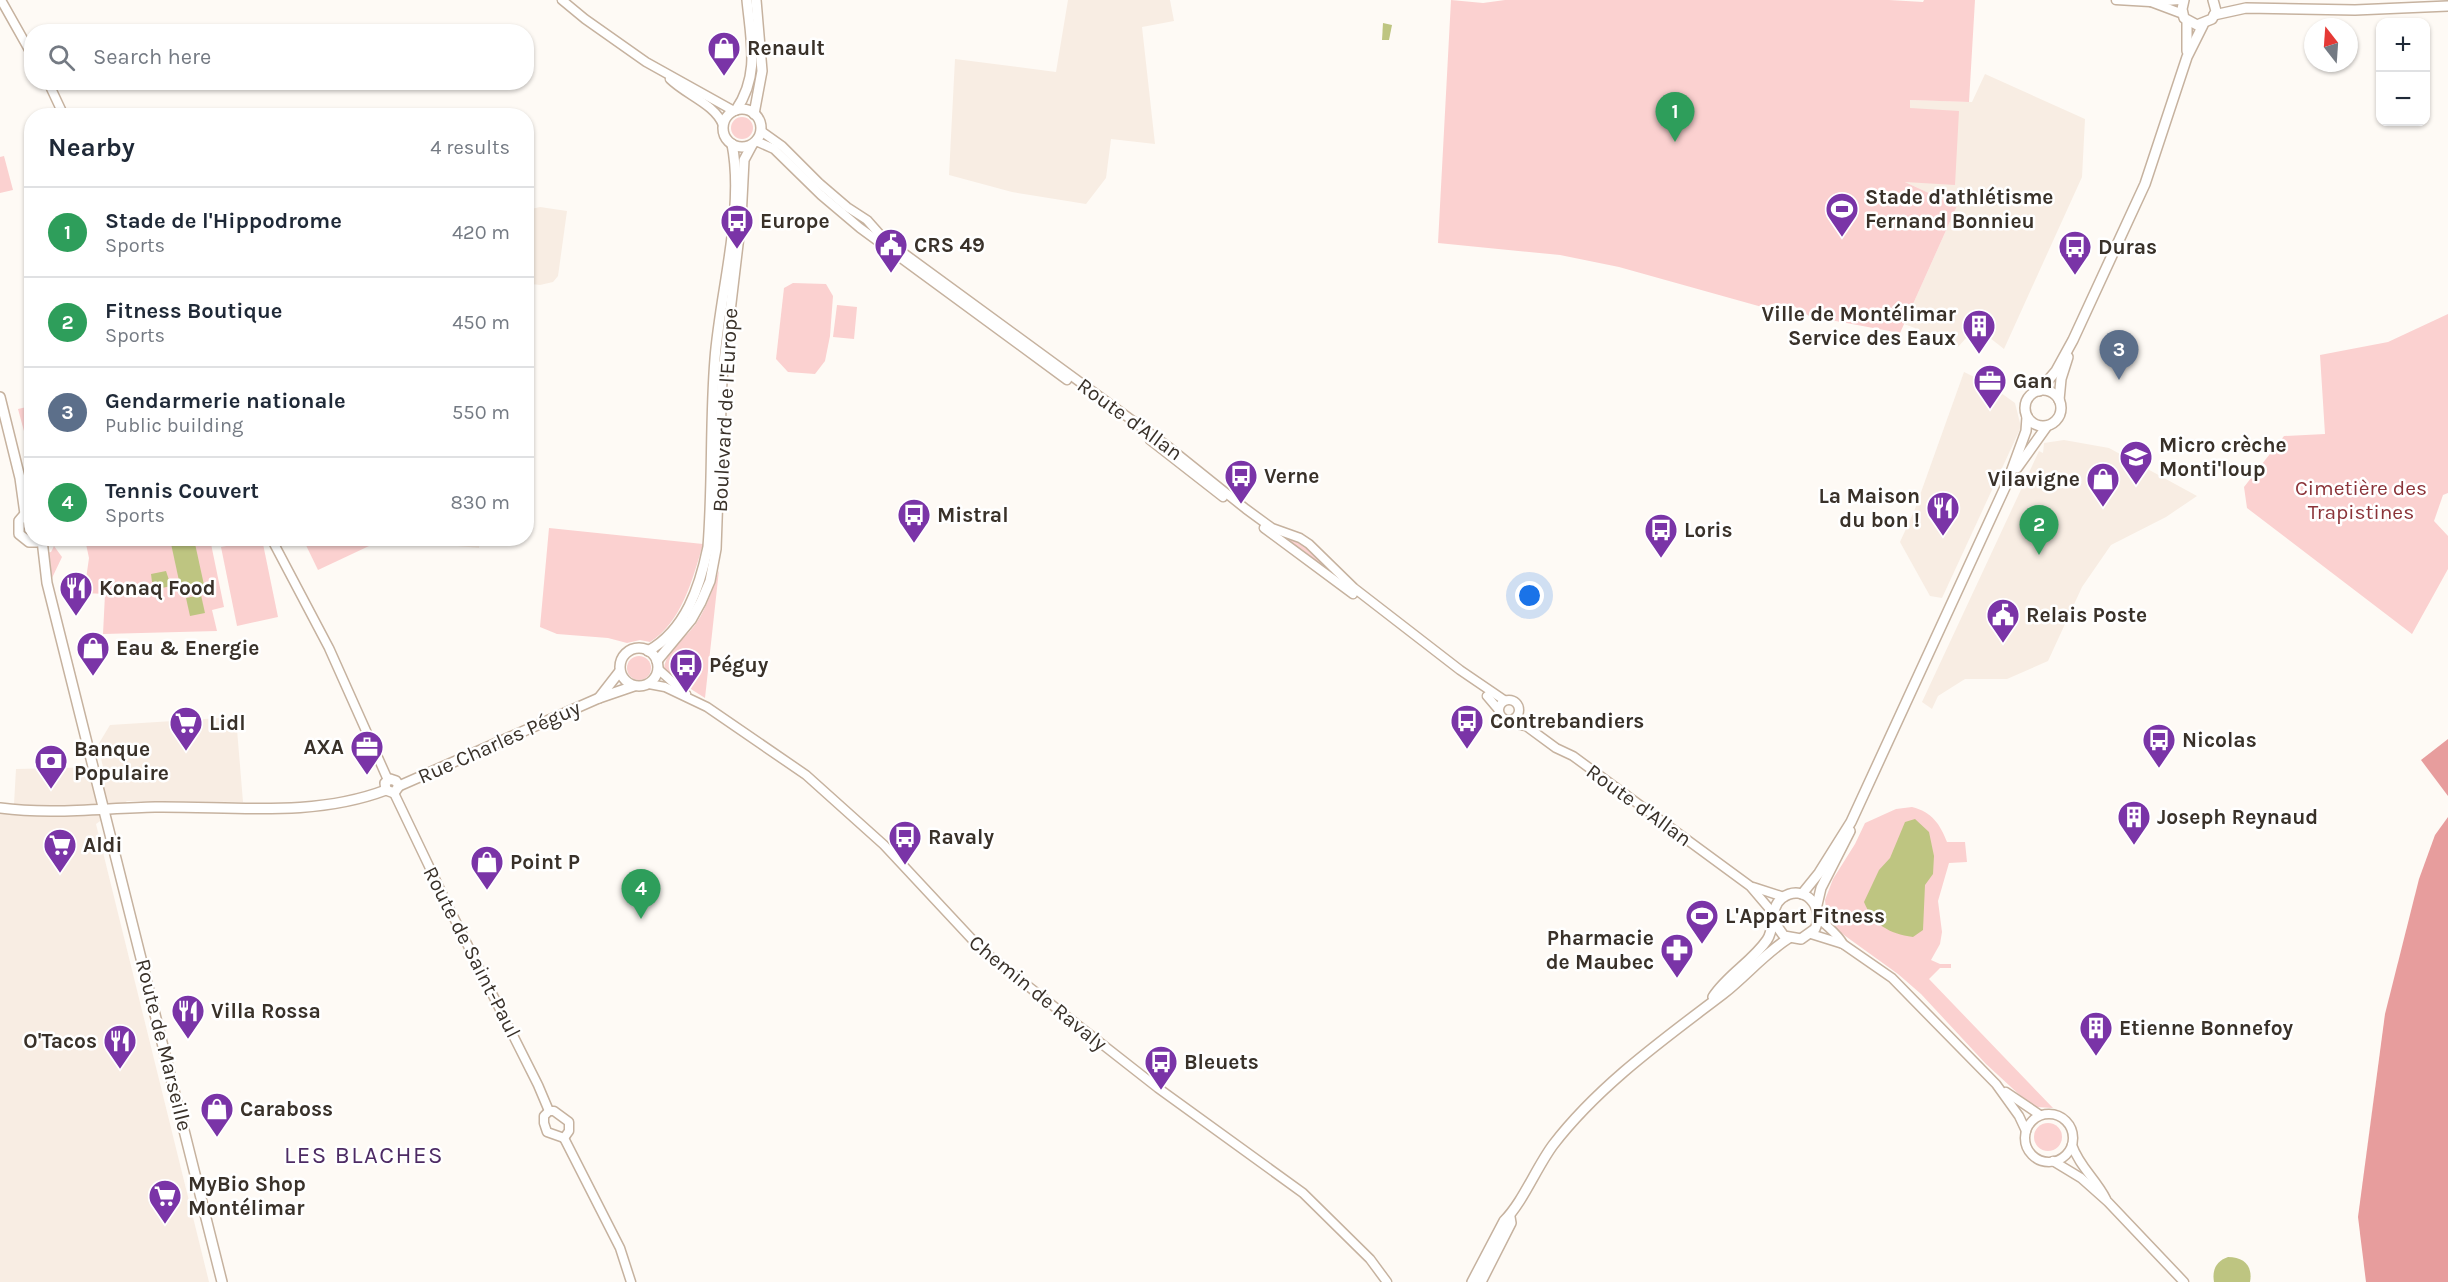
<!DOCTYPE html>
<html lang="en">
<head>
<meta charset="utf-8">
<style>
  :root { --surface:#fff; --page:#f6f6f7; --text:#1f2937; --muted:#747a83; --line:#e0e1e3; --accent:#7a34a7 }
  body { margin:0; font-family:Karla,sans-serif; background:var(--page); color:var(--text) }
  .controls { position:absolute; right:18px; top:18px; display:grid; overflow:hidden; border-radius:12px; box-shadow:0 2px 4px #0004 }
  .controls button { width:54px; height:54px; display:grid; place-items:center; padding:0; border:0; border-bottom:2px solid var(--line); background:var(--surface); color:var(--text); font:30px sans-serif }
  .compass { position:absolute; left:2304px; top:18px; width:54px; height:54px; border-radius:50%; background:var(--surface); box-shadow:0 2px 4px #0004; rotate:343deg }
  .you { position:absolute; left:1530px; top:596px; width:21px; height:21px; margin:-15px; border:4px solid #fff; border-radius:50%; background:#1a73e8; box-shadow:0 0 0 9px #1a73e833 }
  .badge { display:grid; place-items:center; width:39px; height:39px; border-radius:50%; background:var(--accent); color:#fff; font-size:20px; font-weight:700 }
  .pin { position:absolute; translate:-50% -50px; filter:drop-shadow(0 2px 3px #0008) }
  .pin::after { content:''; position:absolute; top:32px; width:21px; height:18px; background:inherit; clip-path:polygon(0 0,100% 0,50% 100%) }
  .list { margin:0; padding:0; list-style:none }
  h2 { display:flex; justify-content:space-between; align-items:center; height:78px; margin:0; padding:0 24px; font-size:26px }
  h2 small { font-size:20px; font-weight:400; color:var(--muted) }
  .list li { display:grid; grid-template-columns:39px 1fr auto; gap:18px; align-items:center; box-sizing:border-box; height:90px; padding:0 24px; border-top:2px solid var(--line) }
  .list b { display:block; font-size:22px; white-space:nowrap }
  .list p { margin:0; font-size:20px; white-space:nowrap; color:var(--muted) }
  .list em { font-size:20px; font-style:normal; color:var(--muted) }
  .icon { flex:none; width:33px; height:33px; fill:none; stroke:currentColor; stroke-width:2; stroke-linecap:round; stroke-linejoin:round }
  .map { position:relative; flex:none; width:2448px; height:1282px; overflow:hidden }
  .search { position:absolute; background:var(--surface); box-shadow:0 2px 4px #0004; left:24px; top:24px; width:510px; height:66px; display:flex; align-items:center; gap:15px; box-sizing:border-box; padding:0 21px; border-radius:24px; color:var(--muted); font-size:22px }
  .panel { position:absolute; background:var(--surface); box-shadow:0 2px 4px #0004; left:24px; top:108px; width:510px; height:438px; border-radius:24px }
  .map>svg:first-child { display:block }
  .built { fill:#f8ede3 }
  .green { fill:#fbd1d0 }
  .forest { fill:#e79d9d }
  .water { fill:#bec581 }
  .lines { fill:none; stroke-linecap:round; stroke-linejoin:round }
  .tertiary-casing { stroke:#c6b29f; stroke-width:11 }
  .secondary-casing { stroke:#c6b29f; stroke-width:12 }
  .tertiary { stroke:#fff; stroke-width:8 }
  .secondary { stroke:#fff; stroke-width:9 }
  .labels { text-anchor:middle; stroke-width:5; stroke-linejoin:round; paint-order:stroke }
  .poi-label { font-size:21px; font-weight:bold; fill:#393129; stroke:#fff; text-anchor:start }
  .street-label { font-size:21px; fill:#393129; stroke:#fff }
  .park-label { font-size:21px; fill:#8b3439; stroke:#fff }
  .quarter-label { font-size:24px; letter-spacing:1.5px; fill:#4d2b64; stroke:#fff }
</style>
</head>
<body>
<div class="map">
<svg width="2448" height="1282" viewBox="0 0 2448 1282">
  <rect width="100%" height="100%" fill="#fefaf5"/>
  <g class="built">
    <path d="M 1068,0 L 1170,0 L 1174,21 L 1142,27 L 1155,144 L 1111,139 L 1106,178 L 1086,204 L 1012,192 L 949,175 L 955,59 L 1056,72 Z"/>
    <path d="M 1985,74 L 2085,119 L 2082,177 L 2004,349 L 1976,327 L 1958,347 L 1913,337 L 1915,328 L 1904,324 L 1957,206 L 1905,182 L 1910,100 L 1972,102 Z"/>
    <path d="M 540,207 L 567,211 L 558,276 L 553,282 L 540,285 L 531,284 L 527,288 L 527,210 Z"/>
    <path d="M 1964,372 L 1987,383 L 2015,403 L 2021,427 L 1942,598 L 1930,596 L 1900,542 L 1915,509 Z"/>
    <path d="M 2064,440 L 2109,448 L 2197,496 L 2166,517 L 2111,545 L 2082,587 L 2048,661 L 2007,679 L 1965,679 L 1938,696 L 1932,709 L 1922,702 L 2039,451 L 2043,453 L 2044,443 Z"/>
    <path d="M 448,539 L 480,539 L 479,548 L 447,545 Z"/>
    <path d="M 236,717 L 243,802 L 127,801 L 96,824 L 209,1282 L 0,1282 L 0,809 L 14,804 L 16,769 L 103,767 L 98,745 L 110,725 Z"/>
  </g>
  <g class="green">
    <path d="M 1451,0 L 1483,3 L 1505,0 L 1889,0 L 1923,2 L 1924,0 L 1975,0 L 1969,102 L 1910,100 L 1910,108 L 1959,111 L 1955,185 L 1905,182 L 1957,206 L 1900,333 L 1809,316 L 1794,306 L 1776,303 L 1762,307 L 1619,267 L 1560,255 L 1438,243 Z"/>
    <circle cx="742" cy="128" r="11"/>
    <path d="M 4,156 L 13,190 L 0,193 L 0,157 Z"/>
    <path d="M 793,283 L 826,284 L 833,296 L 830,336 L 825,361 L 815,374 L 788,372 L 776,359 L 784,288 Z"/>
    <path d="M 837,305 L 857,307 L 854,339 L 833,337 Z"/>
    <path d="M 2448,314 L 2448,493 L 2443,495 L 2434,521 L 2448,536 L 2448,569 L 2412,634 L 2247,508 L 2244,487 L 2284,436 L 2325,434 L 2320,355 L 2388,342 Z"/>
    <path d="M 31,406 L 31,445 L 28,446 L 18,409 Z"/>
    <path d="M 549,528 L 703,544 C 693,578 682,622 650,642 L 640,640 L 627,643 L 608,638 L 557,634 L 540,627 Z"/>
    <path d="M 1273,531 L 1307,547 L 1332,573 L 1331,575 Z"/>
    <path d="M 77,539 L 210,539 L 224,607 L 212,610 L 217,631 L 103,634 L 105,594 L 84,593 L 89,558 L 86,544 Z"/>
    <path d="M 262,539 L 278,617 L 237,626 L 221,547 Z"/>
    <path d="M 303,539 L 384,539 L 318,570 Z"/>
    <path d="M 54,546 L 62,557 L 52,578 L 46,553 L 51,552 Z"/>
    <path d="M 719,570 L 705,698 L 672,677 L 664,668 C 667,649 687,638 697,622 C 707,607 713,588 719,570 Z"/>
    <circle cx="639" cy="668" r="12"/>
    <path d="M 1912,807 C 1932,812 1940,824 1947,842 L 1965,842 L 1967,862 L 1949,863 L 1938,901 L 1942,932 L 1940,944 L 1931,960 L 1940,964 L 1951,964 L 1951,968 L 1940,968 L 1929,979 L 2053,1108 L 2036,1107 L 2024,1099 L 1986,1064 L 1921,994 L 1898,974 L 1837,930 L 1827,918 L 1825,900 L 1833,879 L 1855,844 L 1865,823 L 1896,809 Z"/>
    <circle cx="2048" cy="1137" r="14"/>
  </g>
  <g class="forest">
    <path d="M 2448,739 L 2448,796 L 2421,760 Z"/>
    <path d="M 2448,817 L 2448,1282 L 2366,1282 L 2358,1217 L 2385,1014 L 2419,879 L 2435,835 Z"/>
  </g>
  <g class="water">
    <path d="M 1383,23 L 1392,25 L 1389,40 L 1382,40 Z"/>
    <path d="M 170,539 L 194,539 L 204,585 L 181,590 Z"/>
    <path d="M 166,571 L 171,586 L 162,588 L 160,584 L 152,582 L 151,574 Z"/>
    <path d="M 201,595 L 205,613 L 190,616 L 186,598 Z"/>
    <path d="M 1915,819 L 1929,832 L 1934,856 L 1933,874 L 1925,885 L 1923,930 L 1913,937 C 1889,934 1873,924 1864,902 L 1879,870 L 1890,858 L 1905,822 Z"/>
    <path d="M 2228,1257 C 2244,1257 2253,1266 2250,1282 L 2214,1282 C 2212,1270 2216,1261 2228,1257 Z"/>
  </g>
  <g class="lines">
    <g class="tertiary-casing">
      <g id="tertiary">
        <path d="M 1,0 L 32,55"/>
        <path d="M 562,0 L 585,19 L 646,62 L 734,111"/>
        <path d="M 2116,0 L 2150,2 L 2180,0"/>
        <path d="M 2151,2 L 2183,14"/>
        <path d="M 670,79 C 686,95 715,104 723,125"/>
        <path d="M 48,82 L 64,116"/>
        <path d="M 761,131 L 782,146 L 819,183 L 847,207 L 867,220 L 883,238 L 1170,448 L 1246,509 L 1272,528 L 1300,538 L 1309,544 L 1354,588 L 1460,670 L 1504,700"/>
        <path d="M 756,141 L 774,149 L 821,195 L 860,228 L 1067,380"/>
        <path d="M 1150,440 L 1223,497"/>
        <path d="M 1264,528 L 1353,594"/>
        <path d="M 271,538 L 329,648 L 388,780"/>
        <path d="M 658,669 L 686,694"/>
        <path d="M 649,684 L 665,687 L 707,707 L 806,775 L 884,845 L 982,950 L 1158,1088 L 1303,1193 L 1370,1259 L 1387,1282"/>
        <path d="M 1487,696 L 1498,709"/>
        <circle cx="1509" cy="710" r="10"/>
        <path d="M 1513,719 L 1520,725 L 1526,726 L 1556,748 L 1573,756 L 1750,886 L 1773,913"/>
        <path d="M 394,793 L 448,906 L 538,1085 L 549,1111"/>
        <path d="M 1753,887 L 1784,897"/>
        <path d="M 1819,918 C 1827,927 1838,934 1843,944"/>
        <path d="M 1811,934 L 1843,944 L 1892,978 L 1996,1084 L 2019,1116 L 2026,1131"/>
        <path d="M 2006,1092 L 2040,1115"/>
        <path d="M 549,1111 L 554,1111 L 569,1122 L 569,1131 L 564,1138"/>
        <path d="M 549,1111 L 544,1116 L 544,1123 L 547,1132 L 564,1138"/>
        <circle cx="2049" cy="1138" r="24"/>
        <path d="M 564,1138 L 620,1248 L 631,1282"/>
        <path d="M 2072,1145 C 2079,1166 2096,1179 2106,1199"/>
        <path d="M 2053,1161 L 2081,1178 L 2108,1202 L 2184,1282"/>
      </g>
    </g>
    <g class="secondary-casing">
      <g id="secondary">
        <path d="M 2184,0 L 2182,9 L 2184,18 L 2197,25 L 2212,19 L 2216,11 L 2213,0"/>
        <path d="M 2214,15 L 2246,8 L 2355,10 L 2448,6"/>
        <path d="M 2187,51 L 2187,21"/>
        <circle cx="742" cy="128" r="19"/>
        <path d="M 736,110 C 760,75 751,41 747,0"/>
        <path d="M 754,114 L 762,71 L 756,0"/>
        <circle cx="2043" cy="408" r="18"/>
        <path d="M 2039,391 L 2056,371 L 2073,340 L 2145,184 L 2187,57 L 2203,25"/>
        <path d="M 0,397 L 20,478 L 25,514"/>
        <path d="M 2059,400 L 2061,379 L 2068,357"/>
        <path d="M 2017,468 L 2047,426"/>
        <path d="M 32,512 L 25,514 L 19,521 L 19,534 L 29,542 L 37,542 L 43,538"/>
        <path d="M 42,540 L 47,583 L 222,1282"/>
        <circle cx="639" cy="667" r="19"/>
        <path d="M 648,651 C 686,630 700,586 708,547 C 713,484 710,421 715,359 C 720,292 745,209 732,144"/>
        <path d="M 657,661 L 691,620 L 701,602 L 710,581 L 716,549 L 722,379 L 741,219 L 744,160 L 752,145"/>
        <path d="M 599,698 L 620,671"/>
        <path d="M 386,790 L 394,793 L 399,786 L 599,698 L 634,686"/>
        <path d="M 386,790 L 385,783 L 390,779 L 396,781 L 399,786"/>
        <path d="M 0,808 C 51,815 104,808 155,807 C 232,806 312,818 386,790"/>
        <path d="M 1802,894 L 1819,873 L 1851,822 L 2007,483 L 2026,431 L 2027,417"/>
        <path d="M 1817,905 L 1821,888 L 1850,831"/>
        <path d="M 1713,997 C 1727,975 1752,962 1767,940 C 1776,927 1769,908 1782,898 C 1804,882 1826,908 1815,929 L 1801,939 L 1784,936 L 1774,922"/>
        <path d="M 1472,1282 L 1504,1221 C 1523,1202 1536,1168 1553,1145 C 1599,1085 1664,1039 1723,994 C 1746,976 1765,953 1789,938"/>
        <path d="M 1481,1282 L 1511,1223 L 1510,1217"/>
      </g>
    </g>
    <use href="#tertiary" class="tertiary"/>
    <use href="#secondary" class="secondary"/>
  </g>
  <defs>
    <g id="shop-pin" transform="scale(1.725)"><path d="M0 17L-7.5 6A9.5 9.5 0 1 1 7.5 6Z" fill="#7a34a7" stroke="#fff"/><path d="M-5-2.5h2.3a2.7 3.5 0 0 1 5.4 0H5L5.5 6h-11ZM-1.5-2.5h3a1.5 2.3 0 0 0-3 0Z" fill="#fff"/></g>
    <g id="stadium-pin" transform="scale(1.725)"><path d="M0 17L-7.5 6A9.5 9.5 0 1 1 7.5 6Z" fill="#7a34a7" stroke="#fff"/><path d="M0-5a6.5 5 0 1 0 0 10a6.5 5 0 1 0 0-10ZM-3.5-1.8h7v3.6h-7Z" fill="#fff"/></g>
    <g id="bus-pin" transform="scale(1.725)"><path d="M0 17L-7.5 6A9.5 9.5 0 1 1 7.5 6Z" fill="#7a34a7" stroke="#fff"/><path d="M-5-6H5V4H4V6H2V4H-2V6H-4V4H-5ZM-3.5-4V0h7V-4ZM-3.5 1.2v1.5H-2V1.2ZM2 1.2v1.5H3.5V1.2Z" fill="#fff"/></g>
    <g id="civic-pin" transform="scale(1.725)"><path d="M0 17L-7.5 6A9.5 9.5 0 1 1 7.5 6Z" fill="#7a34a7" stroke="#fff"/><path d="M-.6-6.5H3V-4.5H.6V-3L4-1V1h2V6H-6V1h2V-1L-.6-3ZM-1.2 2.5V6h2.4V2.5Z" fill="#fff"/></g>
    <g id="building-pin" transform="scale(1.725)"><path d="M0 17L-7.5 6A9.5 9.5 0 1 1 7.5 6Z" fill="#7a34a7" stroke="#fff"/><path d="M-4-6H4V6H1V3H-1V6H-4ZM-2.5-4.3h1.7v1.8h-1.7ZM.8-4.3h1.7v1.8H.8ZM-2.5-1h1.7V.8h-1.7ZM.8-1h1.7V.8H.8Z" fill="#fff"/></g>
    <g id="office-pin" transform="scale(1.725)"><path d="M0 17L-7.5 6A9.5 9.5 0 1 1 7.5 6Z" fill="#7a34a7" stroke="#fff"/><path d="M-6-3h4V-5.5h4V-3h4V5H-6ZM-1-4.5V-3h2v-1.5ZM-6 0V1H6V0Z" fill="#fff"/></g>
    <g id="school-pin" transform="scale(1.725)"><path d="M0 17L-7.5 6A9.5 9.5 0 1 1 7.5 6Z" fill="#7a34a7" stroke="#fff"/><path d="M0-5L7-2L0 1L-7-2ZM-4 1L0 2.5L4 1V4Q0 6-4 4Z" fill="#fff"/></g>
    <g id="restaurant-pin" transform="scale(1.725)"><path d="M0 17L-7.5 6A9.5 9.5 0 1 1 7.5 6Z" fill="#7a34a7" stroke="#fff"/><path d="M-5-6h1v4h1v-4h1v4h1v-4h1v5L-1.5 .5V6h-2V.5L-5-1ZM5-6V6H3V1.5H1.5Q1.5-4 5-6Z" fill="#fff"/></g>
    <g id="supermarket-pin" transform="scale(1.725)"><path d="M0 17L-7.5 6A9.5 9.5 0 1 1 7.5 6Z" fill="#7a34a7" stroke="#fff"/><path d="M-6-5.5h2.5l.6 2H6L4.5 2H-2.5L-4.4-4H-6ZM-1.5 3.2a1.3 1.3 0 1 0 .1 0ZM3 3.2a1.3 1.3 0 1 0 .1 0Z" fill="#fff"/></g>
    <g id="bank-pin" transform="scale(1.725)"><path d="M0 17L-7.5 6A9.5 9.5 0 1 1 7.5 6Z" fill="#7a34a7" stroke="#fff"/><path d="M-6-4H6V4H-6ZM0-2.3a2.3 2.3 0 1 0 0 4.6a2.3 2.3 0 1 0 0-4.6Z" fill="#fff"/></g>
    <g id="pharmacy-pin" transform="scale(1.725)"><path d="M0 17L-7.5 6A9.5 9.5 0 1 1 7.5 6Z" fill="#7a34a7" stroke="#fff"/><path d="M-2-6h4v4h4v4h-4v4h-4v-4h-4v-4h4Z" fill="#fff"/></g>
  </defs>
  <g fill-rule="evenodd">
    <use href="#shop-pin" x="724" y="48"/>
    <use href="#stadium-pin" x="1842" y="209"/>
    <use href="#bus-pin" x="737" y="221"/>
    <use href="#civic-pin" x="891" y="245"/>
    <use href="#bus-pin" x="2075" y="247"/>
    <use href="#building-pin" x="1979" y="326"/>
    <use href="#office-pin" x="1990" y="381"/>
    <use href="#school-pin" x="2136" y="457"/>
    <use href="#bus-pin" x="1241" y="476"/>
    <use href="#shop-pin" x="2103" y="479"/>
    <use href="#restaurant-pin" x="1943" y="508"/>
    <use href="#bus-pin" x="914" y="515"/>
    <use href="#bus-pin" x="1661" y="530"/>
    <use href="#restaurant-pin" x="76" y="588"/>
    <use href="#civic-pin" x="2003" y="615"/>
    <use href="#shop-pin" x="93" y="648"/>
    <use href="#bus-pin" x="686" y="665"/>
    <use href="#bus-pin" x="1467" y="721"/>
    <use href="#supermarket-pin" x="186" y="723"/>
    <use href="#bus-pin" x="2159" y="740"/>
    <use href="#office-pin" x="367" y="747"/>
    <use href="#bank-pin" x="51" y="761"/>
    <use href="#building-pin" x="2134" y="817"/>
    <use href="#bus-pin" x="905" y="837"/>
    <use href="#supermarket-pin" x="60" y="845"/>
    <use href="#shop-pin" x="487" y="862"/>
    <use href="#stadium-pin" x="1702" y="916"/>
    <use href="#pharmacy-pin" x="1677" y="950"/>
    <use href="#restaurant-pin" x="188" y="1011"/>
    <use href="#building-pin" x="2096" y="1028"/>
    <use href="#restaurant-pin" x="120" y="1041"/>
    <use href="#bus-pin" x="1161" y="1062"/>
    <use href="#shop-pin" x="217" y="1109"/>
    <use href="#supermarket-pin" x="165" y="1196"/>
  </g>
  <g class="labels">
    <g class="poi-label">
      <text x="747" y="55">Renault</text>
      <text x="1865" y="204">Stade d'athlétisme<tspan x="1865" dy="24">Fernand Bonnieu</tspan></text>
      <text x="760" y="228">Europe</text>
      <text x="914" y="252">CRS 49</text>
      <text x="2098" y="254">Duras</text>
      <text x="1956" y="321" text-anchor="end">Ville de Montélimar<tspan x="1956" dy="24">Service des Eaux</tspan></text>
      <text x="2013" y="388">Gan</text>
      <text x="2159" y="452">Micro crèche<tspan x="2159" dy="24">Monti'loup</tspan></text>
      <text x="1264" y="483">Verne</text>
      <text x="2080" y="486" text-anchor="end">Vilavigne</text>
      <text x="1920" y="503" text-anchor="end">La Maison<tspan x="1920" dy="24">du bon !</tspan></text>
      <text x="937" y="522">Mistral</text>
      <text x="1684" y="537">Loris</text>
      <text x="99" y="595">Konaq Food</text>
      <text x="2026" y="622">Relais Poste</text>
      <text x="116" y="655">Eau &amp; Energie</text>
      <text x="709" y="672">Péguy</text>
      <text x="1490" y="728">Contrebandiers</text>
      <text x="209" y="730">Lidl</text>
      <text x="2182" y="747">Nicolas</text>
      <text x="344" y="754" text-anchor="end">AXA</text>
      <text x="74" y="756">Banque<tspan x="74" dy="24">Populaire</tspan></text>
      <text x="2157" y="824">Joseph Reynaud</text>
      <text x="928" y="844">Ravaly</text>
      <text x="83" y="852">Aldi</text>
      <text x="510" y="869">Point P</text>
      <text x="1725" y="923">L'Appart Fitness</text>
      <text x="1654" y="945" text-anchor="end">Pharmacie<tspan x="1654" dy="24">de Maubec</tspan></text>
      <text x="211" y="1018">Villa Rossa</text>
      <text x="2119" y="1035">Etienne Bonnefoy</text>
      <text x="97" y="1048" text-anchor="end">O'Tacos</text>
      <text x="1184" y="1069">Bleuets</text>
      <text x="240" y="1116">Caraboss</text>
      <text x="188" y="1191">MyBio Shop<tspan x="188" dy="24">Montélimar</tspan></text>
    </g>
    <g class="street-label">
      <text transform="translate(725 410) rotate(-87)" y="7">Boulevard de l'Europe</text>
      <text transform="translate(1130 419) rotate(36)" y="7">Route d'Allan</text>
      <text transform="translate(499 742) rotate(-24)" y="7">Rue Charles Péguy</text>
      <text transform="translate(1639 805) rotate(36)" y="7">Route d'Allan</text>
      <text transform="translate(472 952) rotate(63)" y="7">Route de Saint-Paul</text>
      <text transform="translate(1038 993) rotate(39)" y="7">Chemin de Ravaly</text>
      <text transform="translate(164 1045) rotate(76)" y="7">Route de Marseille</text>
    </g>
    <g class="park-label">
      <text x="2361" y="495">Cimetière des<tspan x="2361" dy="24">Trapistines</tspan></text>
    </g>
    <g class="quarter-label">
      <text x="364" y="1163">LES BLACHES</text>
    </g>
  </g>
</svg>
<div class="controls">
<button>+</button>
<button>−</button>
</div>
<svg class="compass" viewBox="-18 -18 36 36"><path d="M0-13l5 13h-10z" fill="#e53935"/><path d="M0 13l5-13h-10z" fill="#747a83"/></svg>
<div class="you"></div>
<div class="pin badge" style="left:1675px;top:142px;background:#2e9e5b">1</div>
<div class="pin badge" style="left:2039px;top:555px;background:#2e9e5b">2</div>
<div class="pin badge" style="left:2119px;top:380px;background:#5c6f8a">3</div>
<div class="pin badge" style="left:641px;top:919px;background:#2e9e5b">4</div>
<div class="search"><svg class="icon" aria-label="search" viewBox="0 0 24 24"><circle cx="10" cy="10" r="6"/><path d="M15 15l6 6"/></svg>Search here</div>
<section class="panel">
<h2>Nearby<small>4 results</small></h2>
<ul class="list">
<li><span class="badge" style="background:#2e9e5b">1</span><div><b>Stade de l'Hippodrome</b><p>Sports</p></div><em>420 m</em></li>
<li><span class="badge" style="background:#2e9e5b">2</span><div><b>Fitness Boutique</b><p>Sports</p></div><em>450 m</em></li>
<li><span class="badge" style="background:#5c6f8a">3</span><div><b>Gendarmerie nationale</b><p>Public building</p></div><em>550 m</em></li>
<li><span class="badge" style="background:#2e9e5b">4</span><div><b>Tennis Couvert</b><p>Sports</p></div><em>830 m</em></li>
</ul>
</section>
</div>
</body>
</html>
